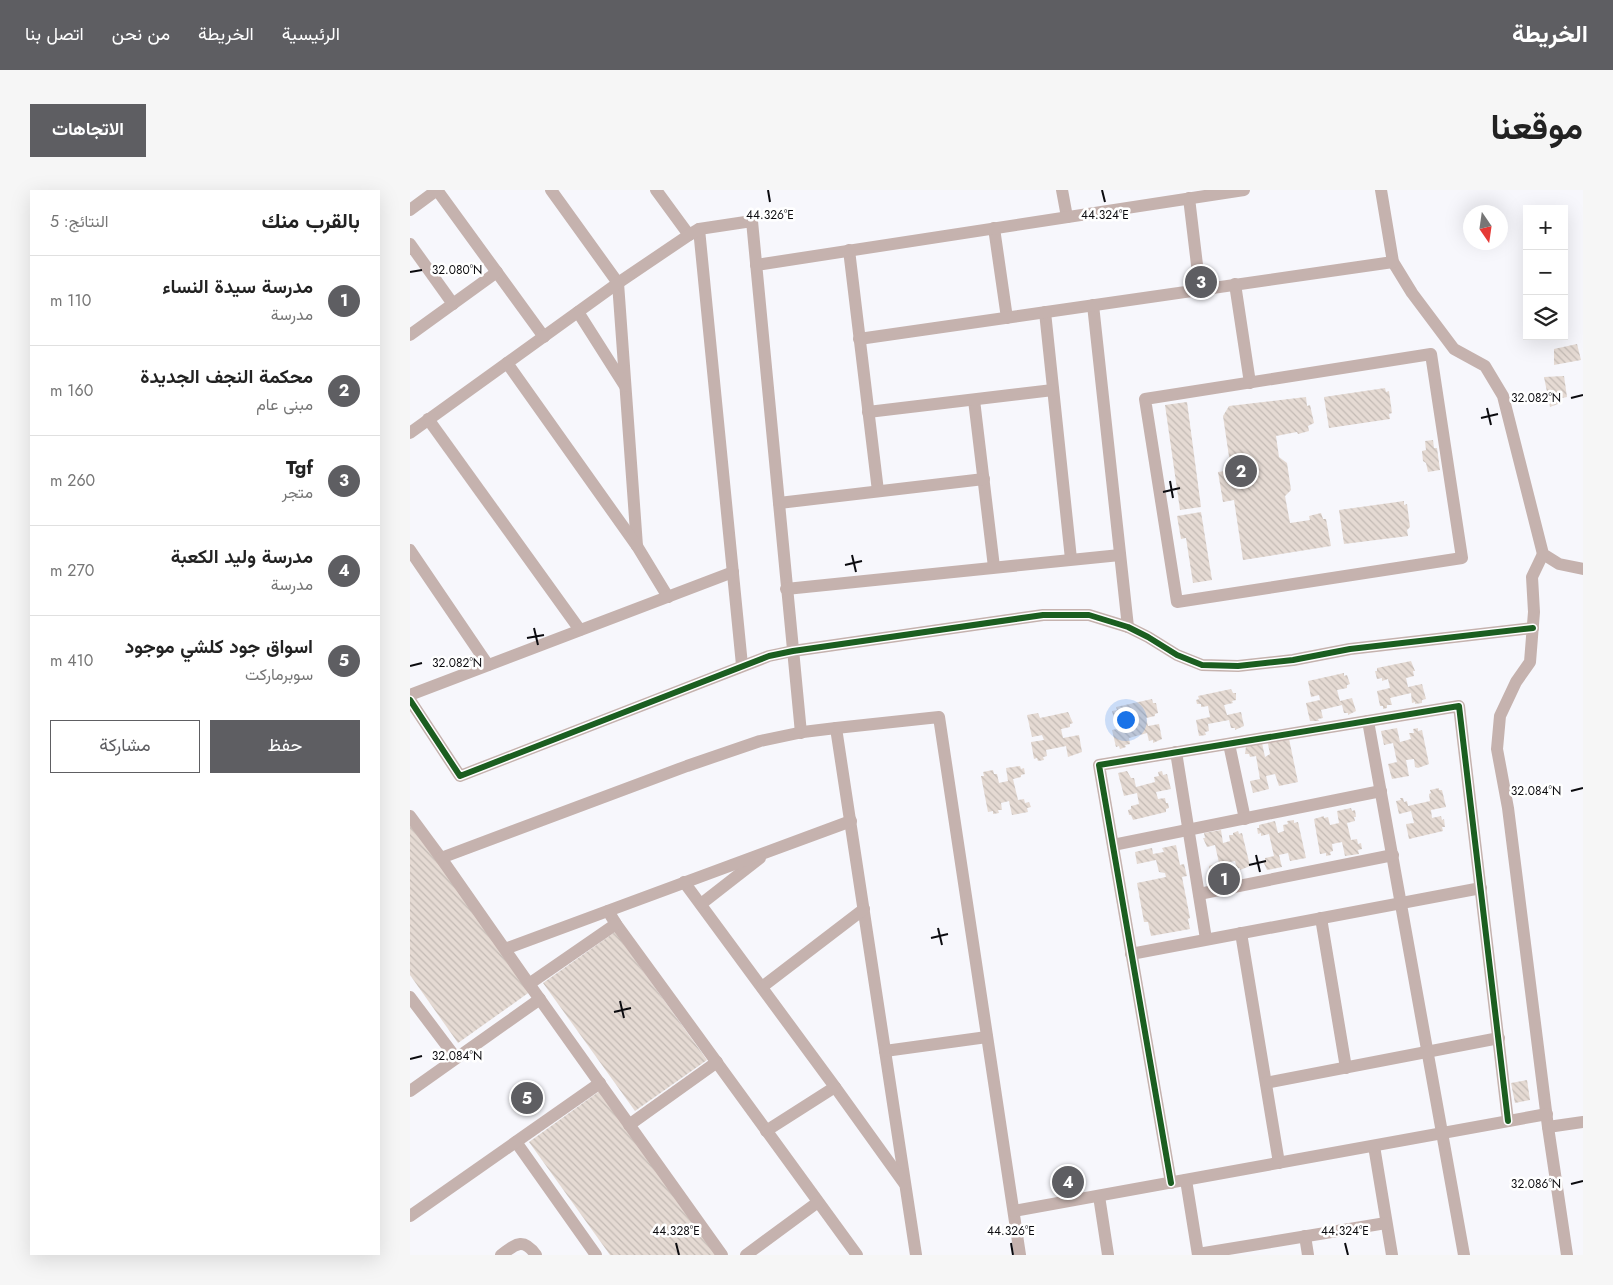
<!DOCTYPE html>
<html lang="ar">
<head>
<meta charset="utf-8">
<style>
  :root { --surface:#fff; --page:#f6f6f6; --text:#222; --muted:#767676; --line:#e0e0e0; --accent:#5e5e62 }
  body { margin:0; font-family:Jost,Vazirmatn,sans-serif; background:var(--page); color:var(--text); direction:rtl }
  .controls { position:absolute; right:15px; top:15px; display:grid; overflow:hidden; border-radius:0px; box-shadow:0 5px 20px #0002 }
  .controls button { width:45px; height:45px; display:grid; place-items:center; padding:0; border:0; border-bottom:1px solid var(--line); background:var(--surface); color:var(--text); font:25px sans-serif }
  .compass { position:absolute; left:1053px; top:15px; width:45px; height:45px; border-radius:50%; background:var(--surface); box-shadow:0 5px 20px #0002; rotate:167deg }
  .you { position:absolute; left:715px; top:529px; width:18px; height:18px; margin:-12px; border:4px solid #fff; border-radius:50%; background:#1a73e8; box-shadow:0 0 0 8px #1a73e833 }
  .badge { display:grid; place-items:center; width:32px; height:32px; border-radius:50%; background:var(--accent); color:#fff; font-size:16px; font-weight:700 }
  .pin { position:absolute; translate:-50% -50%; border:2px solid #fff; box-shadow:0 1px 5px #0006 }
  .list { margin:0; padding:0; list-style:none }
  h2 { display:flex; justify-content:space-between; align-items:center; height:65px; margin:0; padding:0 20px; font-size:21px }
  h2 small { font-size:16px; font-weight:400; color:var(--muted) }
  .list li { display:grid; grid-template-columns:32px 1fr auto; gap:15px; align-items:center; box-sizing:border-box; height:90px; padding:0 20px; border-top:1px solid var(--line) }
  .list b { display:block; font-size:19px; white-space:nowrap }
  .list p { margin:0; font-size:16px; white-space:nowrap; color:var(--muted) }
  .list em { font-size:16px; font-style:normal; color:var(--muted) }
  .actions { display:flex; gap:10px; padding:15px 20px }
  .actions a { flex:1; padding:11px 0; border:1px solid var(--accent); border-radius:0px; text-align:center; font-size:18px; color:var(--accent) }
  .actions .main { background:var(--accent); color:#fff }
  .icon { flex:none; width:28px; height:28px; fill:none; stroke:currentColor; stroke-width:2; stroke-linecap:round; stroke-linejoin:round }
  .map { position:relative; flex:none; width:1173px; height:1065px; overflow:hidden; direction:ltr; border-radius:0px }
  header { display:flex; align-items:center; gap:30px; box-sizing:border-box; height:70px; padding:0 25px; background:var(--accent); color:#fff }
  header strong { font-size:24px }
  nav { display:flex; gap:28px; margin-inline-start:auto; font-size:18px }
  .intro { display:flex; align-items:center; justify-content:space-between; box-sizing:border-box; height:120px; padding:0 30px }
  h1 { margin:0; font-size:35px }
  .button { padding:12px 22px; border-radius:0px; background:var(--accent); color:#fff; font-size:18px; font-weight:700 }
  main { display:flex; gap:30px; padding:0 30px }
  aside { flex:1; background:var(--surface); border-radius:0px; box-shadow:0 5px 20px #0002 }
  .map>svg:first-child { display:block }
  .building { fill:url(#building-back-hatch) }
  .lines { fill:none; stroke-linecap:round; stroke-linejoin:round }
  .street { stroke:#c5b2ae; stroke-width:12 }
  .cycleway-casing { stroke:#fff; stroke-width:9 }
  .cycleway { stroke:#1b5e20; stroke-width:6 }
  .ticks { fill:none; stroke:#0b0b0f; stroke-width:2 }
  .ticks-label { font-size:12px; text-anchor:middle; fill:#0b0b0f; stroke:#fff; stroke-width:5; stroke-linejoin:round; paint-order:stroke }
</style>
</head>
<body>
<header>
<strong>الخريطة</strong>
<nav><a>الرئيسية</a><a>الخريطة</a><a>من نحن</a><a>اتصل بنا</a></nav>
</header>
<div class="intro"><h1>موقعنا</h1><a class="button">الاتجاهات</a></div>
<main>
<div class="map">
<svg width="1173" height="1065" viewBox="0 0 1173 1065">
  <defs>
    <pattern id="building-back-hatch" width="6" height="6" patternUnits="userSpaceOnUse" patternTransform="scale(1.25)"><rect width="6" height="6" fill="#e5dad3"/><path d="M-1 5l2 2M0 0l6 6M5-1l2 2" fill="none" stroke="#c3bab4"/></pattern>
  </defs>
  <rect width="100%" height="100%" fill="#f7f7fc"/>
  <g class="building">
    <path d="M 1167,154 L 1171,170 L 1144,175 L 1144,159 Z"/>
    <path d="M 1154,186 L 1157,207 L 1148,209 L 1148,214 L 1140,217 L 1134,187 Z"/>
    <path d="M 975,198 L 976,202 L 979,201 L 982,223 L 979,224 L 980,229 L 919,238 L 914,207 Z"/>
    <path d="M 896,207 L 897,216 L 900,215 L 904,233 L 898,236 L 899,241 L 888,244 L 887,242 L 866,246 L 869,267 L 877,273 L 881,300 L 875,306 L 880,333 L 900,330 L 899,326 L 911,323 L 913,329 L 916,329 L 921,356 L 833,370 L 824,310 L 813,312 L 808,282 L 821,280 L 813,226 L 819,216 Z"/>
    <path d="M 777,212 L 791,317 L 770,320 L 755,215 Z"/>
    <path d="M 1023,250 L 1024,258 L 1027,258 L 1030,280 L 1018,282 L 1016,273 L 1013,271 L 1012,261 L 1016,260 L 1015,251 Z"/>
    <path d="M 994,311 L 994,315 L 997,314 L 1000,337 L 997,340 L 998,346 L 934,354 L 929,320 Z"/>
    <path d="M 791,322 L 802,390 L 783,393 L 776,348 L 771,349 L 767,326 Z"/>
    <path d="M 1001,471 L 1005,481 L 1003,481 L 1004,486 L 996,488 L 998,497 L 1012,494 L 1016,509 L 1012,510 L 1012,513 L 1005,514 L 1005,512 L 1002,513 L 1001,503 L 980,508 L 982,515 L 977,515 L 977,518 L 973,519 L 973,516 L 970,516 L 967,501 L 980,498 L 978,489 L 972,491 L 972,488 L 967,489 L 965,481 L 967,481 L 967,478 Z"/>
    <path d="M 934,483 L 934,486 L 937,485 L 940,494 L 937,495 L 937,498 L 927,500 L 930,511 L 942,508 L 946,521 L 938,525 L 938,523 L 934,523 L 932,515 L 911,520 L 913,528 L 908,529 L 909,531 L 900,531 L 896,513 L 910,510 L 909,505 L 901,507 L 898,491 Z"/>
    <path d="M 821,499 L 823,503 L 826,503 L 826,510 L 822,511 L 823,513 L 814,515 L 817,525 L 831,522 L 834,536 L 825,540 L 825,538 L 821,538 L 819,530 L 798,534 L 799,541 L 795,542 L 796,545 L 789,546 L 786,530 L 800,527 L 798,516 L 791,517 L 791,514 L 787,514 L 786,510 L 789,509 L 788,506 Z"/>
    <path d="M 742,509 L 743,513 L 746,513 L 748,523 L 745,524 L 745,526 L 736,528 L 738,536 L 749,534 L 752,549 L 743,553 L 743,550 L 739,551 L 737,543 L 719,548 L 720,554 L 715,555 L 716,557 L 710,559 L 709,556 L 706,557 L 702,540 L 717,537 L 715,531 L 708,532 L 708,528 L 704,529 L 702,521 L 707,520 L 706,517 Z"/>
    <path d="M 658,522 L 663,533 L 660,534 L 660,537 L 651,539 L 653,548 L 669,545 L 672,562 L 658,567 L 656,556 L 636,560 L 637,566 L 633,567 L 634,570 L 628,571 L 627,568 L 624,569 L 621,552 L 634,550 L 632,545 L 622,547 L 617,525 L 628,523 L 630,528 Z"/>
    <path d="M 987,538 L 990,552 L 1001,549 L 999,543 L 1004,543 L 1003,539 L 1008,538 L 1008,541 L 1012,540 L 1019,574 L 1008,578 L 1005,577 L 1004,569 L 996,570 L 999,586 L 982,589 L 978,574 L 987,572 L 983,553 L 974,555 L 971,541 Z"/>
    <path d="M 878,544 L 888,592 L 869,596 L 865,584 L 856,586 L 859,599 L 843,603 L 840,591 L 850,589 L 846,566 L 840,567 L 839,564 L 835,564 L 836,556 L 852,553 L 855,567 L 860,564 L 857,549 Z"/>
    <path d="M 610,576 L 611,579 L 614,578 L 615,584 L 611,585 L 611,587 L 603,589 L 608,610 L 614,609 L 615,613 L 619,612 L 621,617 L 617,618 L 618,622 L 602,625 L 599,611 L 591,613 L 592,620 L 588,620 L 589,623 L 583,624 L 583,621 L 578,622 L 571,586 L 574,586 L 573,582 L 583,580 L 584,584 L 587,584 L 589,593 L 598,591 L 596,578 Z"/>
    <path d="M 717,581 L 721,588 L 724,588 L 726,597 L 745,592 L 744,587 L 749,586 L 748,582 L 752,581 L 753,585 L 757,584 L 761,599 L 746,602 L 748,609 L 755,608 L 756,613 L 758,613 L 759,618 L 756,619 L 756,622 L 723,630 L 721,625 L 719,625 L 718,620 L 721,619 L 721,616 L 729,614 L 727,603 L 714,606 L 708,583 Z"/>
    <path d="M 1029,598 L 1029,600 L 1032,600 L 1036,617 L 1021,620 L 1022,628 L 1031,626 L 1032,630 L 1034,629 L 1035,637 L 1032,637 L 1033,641 L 999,649 L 996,634 L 1004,633 L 1001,621 L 989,624 L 986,611 L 991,610 L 990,608 L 993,608 L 994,612 L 997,611 L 998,616 L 1020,611 L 1019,604 L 1021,603 L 1020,600 Z"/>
    <path d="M 941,618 L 942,621 L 945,620 L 946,627 L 944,627 L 945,631 L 937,633 L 941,650 L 947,649 L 948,654 L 951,653 L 952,659 L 948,660 L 949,664 L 935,666 L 932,652 L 922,654 L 923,661 L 920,662 L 921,665 L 916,666 L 916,663 L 910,664 L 904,629 L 914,626 L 914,628 L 918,627 L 920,635 L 929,633 L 927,621 Z"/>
    <path d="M 884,630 L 884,633 L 888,632 L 896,668 L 880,671 L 878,663 L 869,665 L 872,677 L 857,680 L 853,671 L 855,671 L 855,668 L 864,666 L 859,644 L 851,646 L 851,643 L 848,644 L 847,638 L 849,638 L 849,635 L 865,631 L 868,643 L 874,641 L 873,635 L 878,634 L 877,631 Z"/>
    <path d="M 0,633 L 121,801 L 48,853 L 0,785 Z"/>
    <path d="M 811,640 L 813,653 L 820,651 L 819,645 L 823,645 L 823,643 L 828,641 L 829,644 L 832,643 L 840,676 L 830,680 L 830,678 L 827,679 L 825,671 L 814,673 L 817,686 L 802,689 L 801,686 L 799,686 L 799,676 L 809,673 L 805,655 L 797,657 L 793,648 L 795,648 L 794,643 Z"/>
    <path d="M 766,655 L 770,675 L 774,674 L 777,686 L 772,687 L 780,728 L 778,729 L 780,739 L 741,746 L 738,732 L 734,732 L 727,693 L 756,687 L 755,683 L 749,682 L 746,670 L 727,674 L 725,662 L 742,658 L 743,664 L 754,662 L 752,658 Z"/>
    <path d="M 205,742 L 297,870 L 225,921 L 133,793 Z"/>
    <path d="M 1117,890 L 1120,910 L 1105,913 L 1101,893 Z"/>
    <path d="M 191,900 L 310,1065 L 200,1065 L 119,952 Z"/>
  </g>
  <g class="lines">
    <g class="street">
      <path d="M 27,0 L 134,147"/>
      <path d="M 141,0 L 208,93 L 227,356 L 258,407"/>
      <path d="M 246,0 L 279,45"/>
      <path d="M 652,0 L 657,27"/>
      <path d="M 971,0 L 983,72 L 1002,103 L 1044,159 L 1075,176 L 1093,206 L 1133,364 L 1149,374 L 1173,379"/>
      <path d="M 779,8 L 790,100"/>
      <path d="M 0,20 L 27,0"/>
      <path d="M 584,38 L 597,128"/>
      <path d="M 289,39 L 332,475"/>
      <path d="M 0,54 L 43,114"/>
      <path d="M 439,60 L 468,301"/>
      <path d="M 346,75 L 834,0"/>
      <path d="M 825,94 L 840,193"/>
      <path d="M 683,115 L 718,437"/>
      <path d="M 168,122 L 215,196"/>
      <path d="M 635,122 L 661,369"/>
      <path d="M 0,145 L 87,82"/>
      <path d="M 449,149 L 983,72"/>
      <path d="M 1021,164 L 1052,368 L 767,412 L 735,209 Z"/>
      <path d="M 97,173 L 227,356"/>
      <path d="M 564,210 L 584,377"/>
      <path d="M 458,222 L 643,200"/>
      <path d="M 18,229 L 170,440"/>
      <path d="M 0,243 L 208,93 L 279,45 L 289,39 L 342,31 L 391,543"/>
      <path d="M 369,313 L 574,289"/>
      <path d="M 0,360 L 78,475"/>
      <path d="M 1133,364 L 1122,387 L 1124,422 L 1120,472 L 1106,492 L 1090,526 L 1087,559 L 1098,618 L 1138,937 L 1157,1065"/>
      <path d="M 376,399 L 710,365"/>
      <path d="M 0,505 L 323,382"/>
      <path d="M 0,510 L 50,586 L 359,466 L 383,461 L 633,425 L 679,425 L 718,437 L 738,447 L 767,465 L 792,475 L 828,476 L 883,470 L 940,459 L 1123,438"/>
      <path d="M 958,531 L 1054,1065"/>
      <path d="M 426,538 L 506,1065"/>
      <path d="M 819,554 L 835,629"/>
      <path d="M 766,562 L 796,749"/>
      <path d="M 0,626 L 31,668 L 119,794 L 312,1065"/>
      <path d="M 703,655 L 971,601"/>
      <path d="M 31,668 L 277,576 L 350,551 L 393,542 L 426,538 L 529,527 L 610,1065"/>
      <path d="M 274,692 L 425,897 L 494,993"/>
      <path d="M 789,704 L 983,665"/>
      <path d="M 291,714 L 350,668"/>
      <path d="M 198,721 L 206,734 L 447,1065"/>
      <path d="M 911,728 L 936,878"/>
      <path d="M 831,743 L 869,973"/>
      <path d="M 95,759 L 441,631"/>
      <path d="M 721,764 L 1071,698"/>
      <path d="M 119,794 L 206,734"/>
      <path d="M 352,797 L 454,719"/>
      <path d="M 0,807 L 46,868"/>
      <path d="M 475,861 L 577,847"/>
      <path d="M 856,893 L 1089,848"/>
      <path d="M 0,901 L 130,809"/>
      <path d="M 219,935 L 307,872"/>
      <path d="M 1138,937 L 1173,932"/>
      <path d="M 356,941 L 425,897"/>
      <path d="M 106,952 L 186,1065"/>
      <path d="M 964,956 L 982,1065"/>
      <path d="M 776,990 L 788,1065"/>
      <path d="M 761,993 L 689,575 L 1049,516 L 1098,931"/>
      <path d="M 689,1006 L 698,1065"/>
      <path d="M 604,1021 L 1137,924"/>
      <path d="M 0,1026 L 190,893"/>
      <path d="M 895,1046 L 898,1065"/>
      <path d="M 788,1064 L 976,1033"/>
      <path d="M 91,1065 C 106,1054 113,1047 126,1065"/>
      <path d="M 336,1065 L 408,1012"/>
    </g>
    <g class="cycleway-casing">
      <g id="cycleway">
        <path d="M 0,510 L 50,586 L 359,466 L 383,461 L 633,425 L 679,425 L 718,437 L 738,447 L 767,465 L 792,475 L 828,476 L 883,470 L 940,459 L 1123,438"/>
        <path d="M 761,993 L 689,575 L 1049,516 L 1098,931"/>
      </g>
    </g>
    <use href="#cycleway" class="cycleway"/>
  </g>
  <path class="ticks" d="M 358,0 L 360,12M 692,0 L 695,12M 0,82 L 12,80M 1161,208 L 1173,205M 1077,218 L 1081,235M 1071,228 L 1088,224M 760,291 L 763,308M 753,302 L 770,298M 442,365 L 446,382M 435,375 L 452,371M 124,438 L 128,455M 117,448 L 134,445M 0,476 L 12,473M 1161,601 L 1173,598M 846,665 L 850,682M 839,675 L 856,671M 528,738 L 532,755M 521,748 L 538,744M 210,811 L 214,828M 204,822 L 221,818M 0,869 L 12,866M 1161,994 L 1173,991M 266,1053 L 269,1065M 601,1053 L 603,1065M 935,1053 L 938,1065"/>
  <g class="ticks-label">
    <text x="360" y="29">44.326°E</text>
    <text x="695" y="29">44.324°E</text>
    <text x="47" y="84">32.080°N</text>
    <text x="1126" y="212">32.082°N</text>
    <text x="47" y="477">32.082°N</text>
    <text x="1126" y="605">32.084°N</text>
    <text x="47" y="870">32.084°N</text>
    <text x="1126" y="998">32.086°N</text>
    <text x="266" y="1045">44.328°E</text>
    <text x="601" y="1045">44.326°E</text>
    <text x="935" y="1045">44.324°E</text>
  </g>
</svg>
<div class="controls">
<button>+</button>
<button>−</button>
<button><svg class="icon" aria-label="layers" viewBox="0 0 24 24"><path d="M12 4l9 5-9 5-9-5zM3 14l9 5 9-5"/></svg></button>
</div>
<svg class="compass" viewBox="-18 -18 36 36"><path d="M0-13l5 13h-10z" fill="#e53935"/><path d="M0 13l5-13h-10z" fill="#767676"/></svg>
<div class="you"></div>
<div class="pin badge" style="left:814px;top:689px">1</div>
<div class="pin badge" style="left:831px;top:281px">2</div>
<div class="pin badge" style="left:791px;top:92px">3</div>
<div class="pin badge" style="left:658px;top:992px">4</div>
<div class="pin badge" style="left:117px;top:908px">5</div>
</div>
<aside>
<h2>بالقرب منك<small>النتائج: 5</small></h2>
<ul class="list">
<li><span class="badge">1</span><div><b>مدرسة سيدة النساء</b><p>مدرسة</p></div><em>110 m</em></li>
<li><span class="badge">2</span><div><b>محكمة النجف الجديدة</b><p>مبنى عام</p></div><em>160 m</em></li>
<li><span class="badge">3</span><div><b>Tgf</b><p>متجر</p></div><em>260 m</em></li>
<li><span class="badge">4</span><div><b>مدرسة وليد الكعبة</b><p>مدرسة</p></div><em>270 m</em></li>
<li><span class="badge">5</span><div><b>اسواق جود كلشي موجود</b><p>سوبرماركت</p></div><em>410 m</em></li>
</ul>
<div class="actions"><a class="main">حفظ</a><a>مشاركة</a></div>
</aside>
</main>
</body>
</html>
